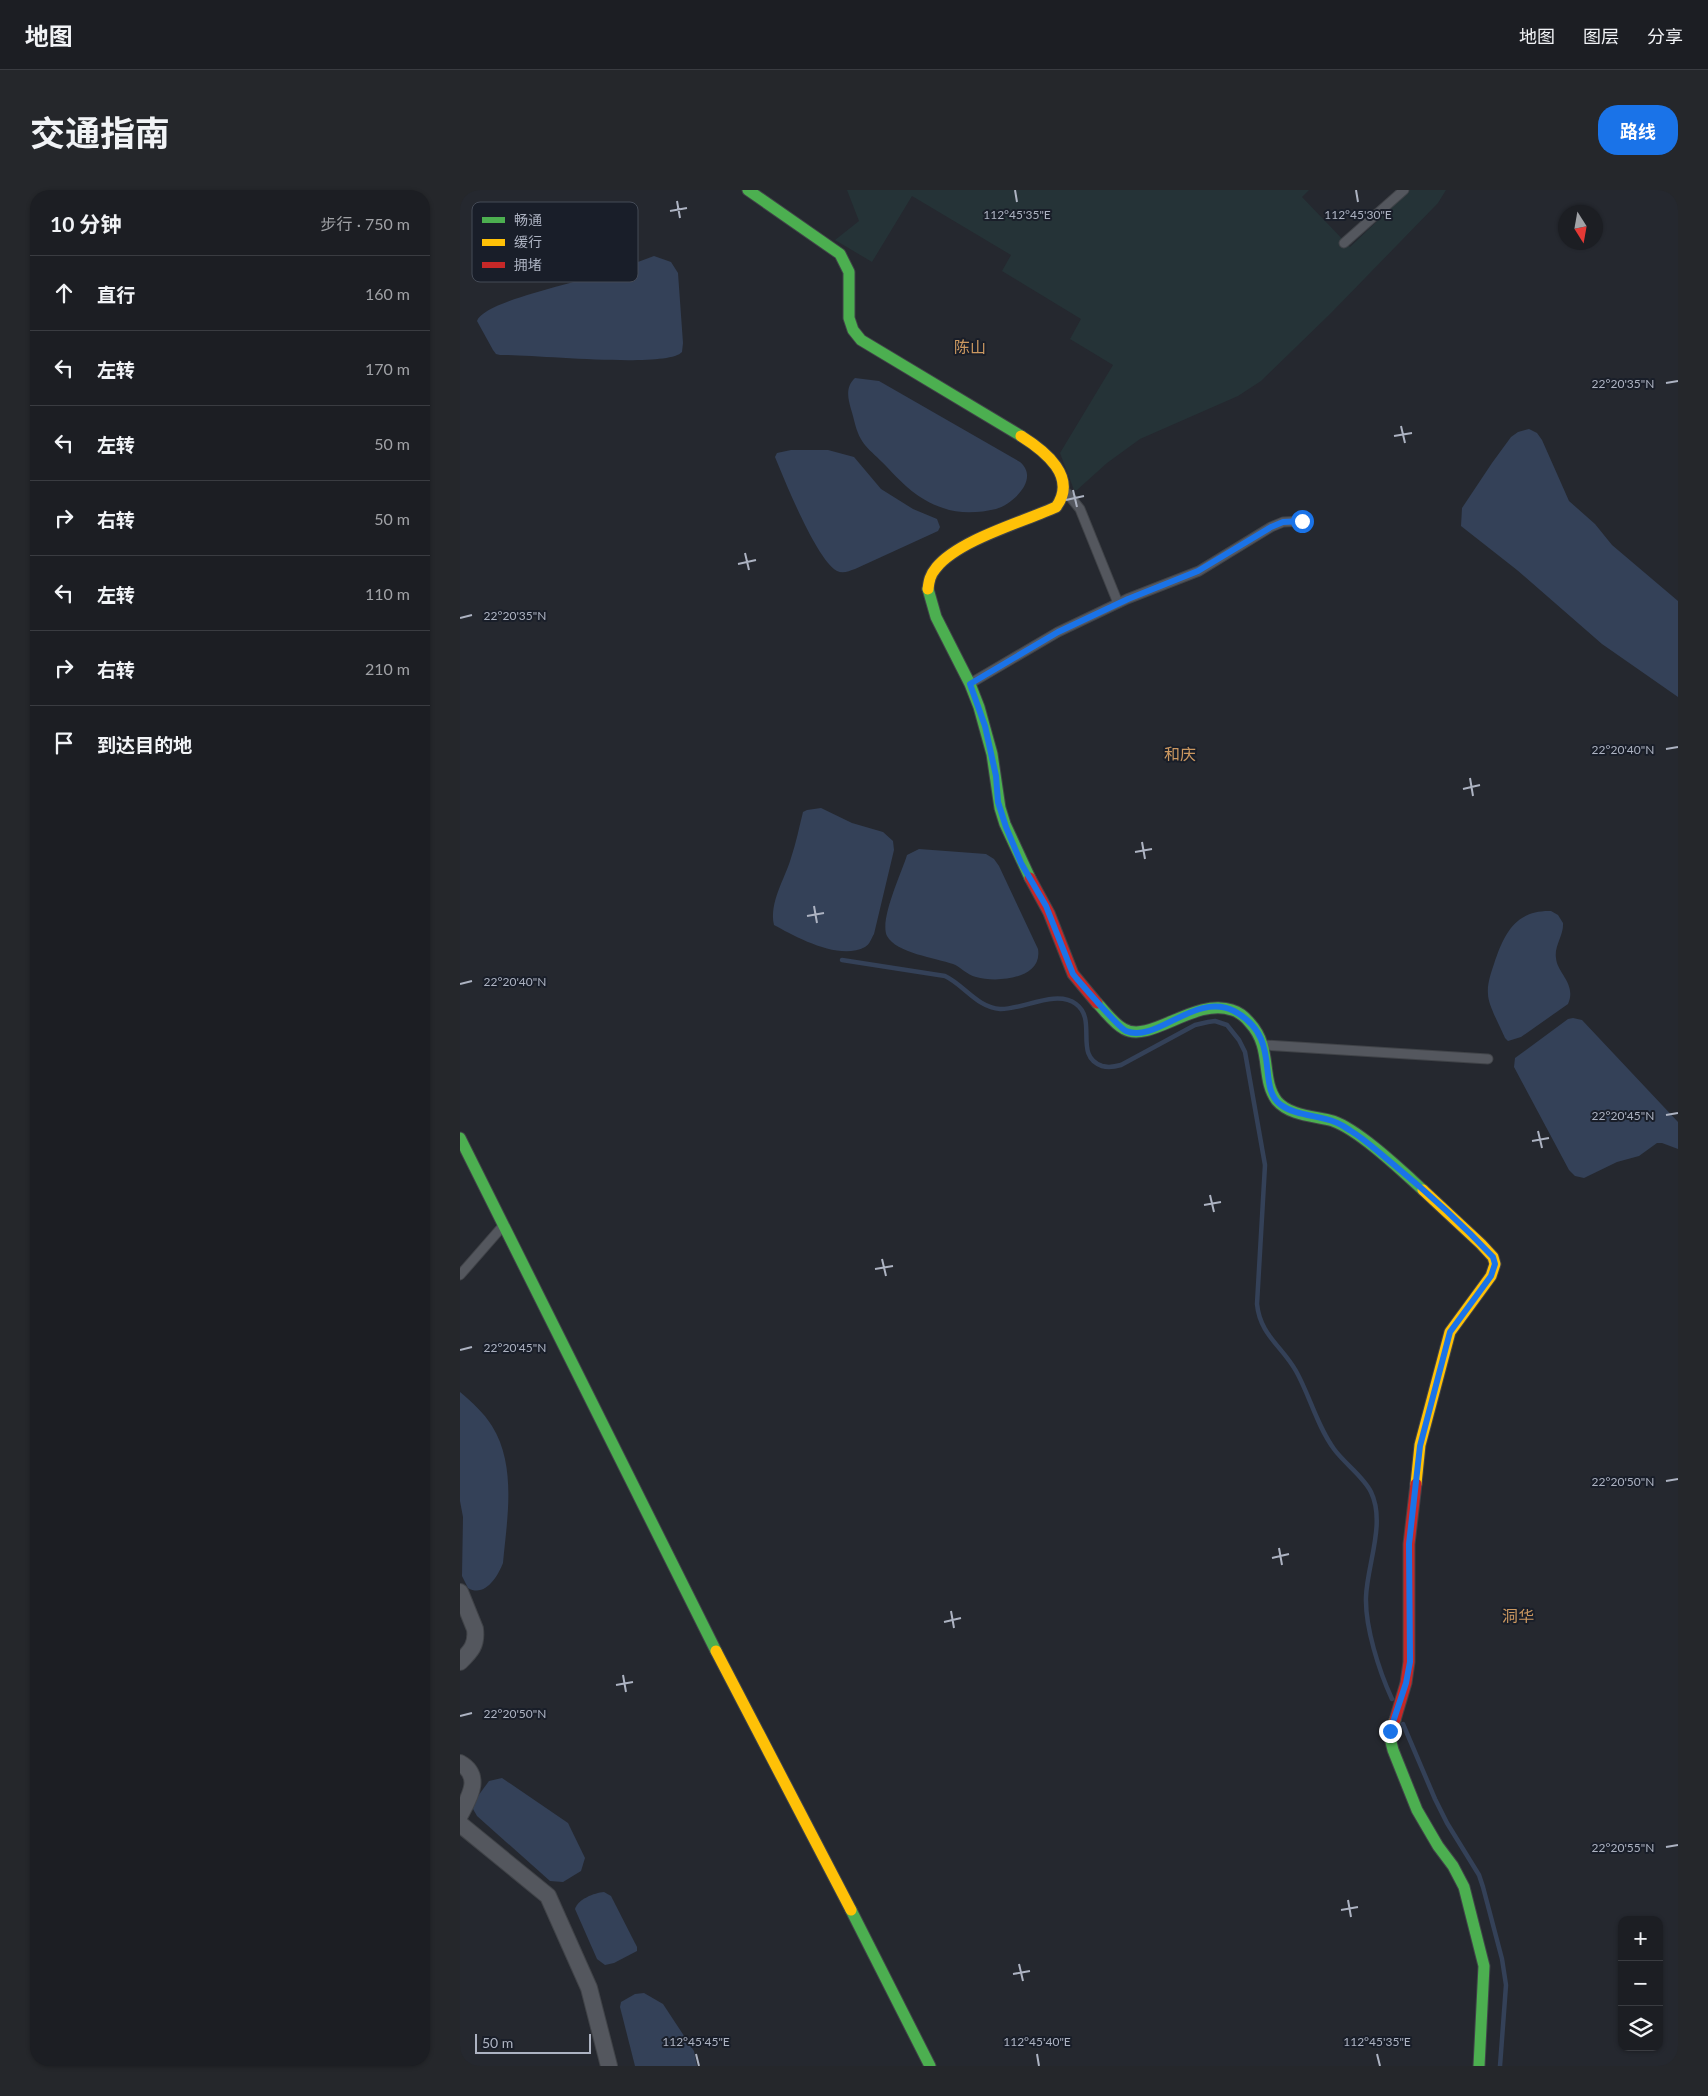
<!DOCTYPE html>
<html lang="zh">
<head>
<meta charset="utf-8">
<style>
  :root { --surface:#1c1e23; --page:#25272b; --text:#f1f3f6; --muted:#a0a2a6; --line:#3a3c41; --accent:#1a73e8 }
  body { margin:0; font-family:Lato,"Noto Sans SC",sans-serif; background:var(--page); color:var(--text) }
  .controls { position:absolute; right:15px; bottom:15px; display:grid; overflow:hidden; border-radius:10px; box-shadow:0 1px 4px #0004 }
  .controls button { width:45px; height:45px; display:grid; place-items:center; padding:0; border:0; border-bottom:1px solid var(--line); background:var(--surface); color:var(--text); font:25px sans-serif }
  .compass { position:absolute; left:1098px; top:15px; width:45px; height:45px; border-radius:50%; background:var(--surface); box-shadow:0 1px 4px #0004; rotate:169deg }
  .scale { position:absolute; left:15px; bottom:12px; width:116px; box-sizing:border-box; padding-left:5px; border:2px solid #adb3c2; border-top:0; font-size:14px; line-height:18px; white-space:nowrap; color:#adb3c2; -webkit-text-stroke:4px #191e29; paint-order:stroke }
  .stop { position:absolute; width:15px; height:15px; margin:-11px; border:4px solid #1a73e8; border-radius:50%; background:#fff }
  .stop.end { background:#1a73e8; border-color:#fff; box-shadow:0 1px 5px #0008 }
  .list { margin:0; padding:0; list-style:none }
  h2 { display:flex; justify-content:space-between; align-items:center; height:65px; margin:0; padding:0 20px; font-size:21px }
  h2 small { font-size:16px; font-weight:400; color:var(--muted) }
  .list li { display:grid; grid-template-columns:32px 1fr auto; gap:15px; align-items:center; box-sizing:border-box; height:75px; padding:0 20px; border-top:1px solid var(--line) }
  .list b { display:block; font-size:19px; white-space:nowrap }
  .list em { font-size:16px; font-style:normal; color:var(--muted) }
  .icon { flex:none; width:28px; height:28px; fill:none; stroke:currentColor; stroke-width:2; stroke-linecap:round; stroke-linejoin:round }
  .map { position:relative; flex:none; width:1218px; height:1876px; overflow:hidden; border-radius:20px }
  header { display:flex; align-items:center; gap:30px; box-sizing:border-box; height:70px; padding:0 25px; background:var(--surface); border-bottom:1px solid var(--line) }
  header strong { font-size:24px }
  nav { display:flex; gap:28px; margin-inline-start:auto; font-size:18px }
  .intro { display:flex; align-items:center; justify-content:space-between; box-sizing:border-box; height:120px; padding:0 30px }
  h1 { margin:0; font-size:35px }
  .button { padding:12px 22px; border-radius:20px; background:var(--accent); color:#fff; font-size:18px; font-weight:700 }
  main { display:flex; gap:30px; padding:0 30px }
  aside { flex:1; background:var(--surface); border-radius:20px; box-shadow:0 1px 4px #0004 }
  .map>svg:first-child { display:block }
  .green { fill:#253337 }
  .water { fill:#344158 }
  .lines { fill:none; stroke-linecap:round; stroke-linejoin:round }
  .stream { stroke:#344158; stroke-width:4.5 }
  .lane-casing { stroke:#404348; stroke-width:11 }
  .street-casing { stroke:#404348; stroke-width:18 }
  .fast-casing { stroke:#404348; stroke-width:13 }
  .slow-casing { stroke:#404348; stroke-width:13 }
  .jam-casing { stroke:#404348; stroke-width:13 }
  .lane { stroke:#54575e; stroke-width:9 }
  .street { stroke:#54575e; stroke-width:16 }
  .fast { stroke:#4caf50; stroke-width:11 }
  .slow { stroke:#ffc107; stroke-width:11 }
  .jam { stroke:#c62828; stroke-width:11 }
  .route { stroke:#1a73e8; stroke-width:6 }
  .ticks { fill:none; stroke:#adb3c2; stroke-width:2 }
  .labels { text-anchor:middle; stroke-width:4; stroke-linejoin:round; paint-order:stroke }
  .quarter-label { font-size:16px; fill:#cb9860; stroke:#191e29 }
  .key { fill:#191e29; stroke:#454b57; stroke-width:1 }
  .key-label { font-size:14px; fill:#adb3c2 }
  .ticks-label { font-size:12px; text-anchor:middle; fill:#adb3c2; stroke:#191e29; stroke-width:4; stroke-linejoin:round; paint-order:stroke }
</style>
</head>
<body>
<header>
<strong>地图</strong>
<nav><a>地图</a><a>图层</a><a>分享</a></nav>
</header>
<div class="intro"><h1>交通指南</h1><a class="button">路线</a></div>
<main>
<aside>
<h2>10 分钟<small>步行 · 750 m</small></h2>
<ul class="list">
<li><svg class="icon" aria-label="ahead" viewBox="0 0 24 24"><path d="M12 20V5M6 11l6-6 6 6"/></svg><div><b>直行</b></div><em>160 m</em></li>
<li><svg class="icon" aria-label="left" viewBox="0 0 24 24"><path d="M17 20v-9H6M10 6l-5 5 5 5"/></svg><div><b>左转</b></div><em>170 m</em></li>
<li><svg class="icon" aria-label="left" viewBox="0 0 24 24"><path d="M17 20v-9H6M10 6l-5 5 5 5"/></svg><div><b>左转</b></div><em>50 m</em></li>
<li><svg class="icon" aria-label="right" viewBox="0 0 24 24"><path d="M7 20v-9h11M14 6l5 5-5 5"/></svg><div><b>右转</b></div><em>50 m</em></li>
<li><svg class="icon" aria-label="left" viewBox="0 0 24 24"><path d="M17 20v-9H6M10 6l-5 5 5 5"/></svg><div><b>左转</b></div><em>110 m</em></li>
<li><svg class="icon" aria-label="right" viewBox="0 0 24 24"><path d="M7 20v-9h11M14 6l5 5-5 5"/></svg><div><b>右转</b></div><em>210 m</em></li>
<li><svg class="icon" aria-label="arrive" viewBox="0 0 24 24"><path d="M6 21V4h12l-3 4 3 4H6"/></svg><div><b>到达目的地</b></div></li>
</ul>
</aside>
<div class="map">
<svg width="1218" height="1876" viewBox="0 0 1218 1876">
  <rect width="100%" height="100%" fill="#25282f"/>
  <path class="green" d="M 387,0 L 849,0 L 842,7 L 890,57 L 950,0 L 986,0 L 978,13 L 871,123 L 801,191 L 778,206 L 680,249 L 647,273 L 617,300 L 614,300 L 600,263 L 653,175 L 610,149 L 621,129 L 542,81 L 551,65 L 452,6 L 412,72 L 375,50 L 399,31 Z"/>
  <g class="water">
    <path d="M 194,66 L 211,72 L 218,83 L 223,153 L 222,162 C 207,179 71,164 40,165 L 36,164 L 33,160 L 17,131 C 24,111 120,92 142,84 C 160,79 177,72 194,66 Z"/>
    <path d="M 395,188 L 419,191 L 560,272 C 580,289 553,314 536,319 C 519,323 499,324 483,318 C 457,309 444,295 426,276 C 409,258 400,256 394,230 C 391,216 382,200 395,188 Z"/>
    <path d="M 1069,239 L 1077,243 L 1082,250 L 1109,311 L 1135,334 L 1152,355 L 1218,411 L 1218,507 L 1142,454 L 1057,380 L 1001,336 L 1002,318 L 1032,273 L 1051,247 L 1058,242 Z"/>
    <path d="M 331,260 L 368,260 L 394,267 L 421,299 L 453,319 L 477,329 L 480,337 L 478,341 L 395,379 C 389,381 383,384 377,381 C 356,369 325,291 315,267 L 317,263 Z"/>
    <path d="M 361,618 L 392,633 L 423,642 L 433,651 L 434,660 L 414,744 C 411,749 410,754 405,757 C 379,771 336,747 314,735 C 309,712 325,689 331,668 C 336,653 339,638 343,622 L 347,620 Z"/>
    <path d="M 459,659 L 526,664 L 534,669 L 539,676 L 578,759 C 583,789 537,793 516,787 C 507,785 501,777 493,774 C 476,768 436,763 427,746 C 419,730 442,682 447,665 Z"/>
    <path d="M 1091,721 L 1098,725 L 1103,733 C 1104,745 1094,756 1096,768 C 1097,783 1117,794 1108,814 L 1061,847 L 1048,851 L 1045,848 C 1040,836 1028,815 1028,804 C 1027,794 1031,783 1034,774 C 1044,744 1055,720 1091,721 Z"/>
    <path d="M 1113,828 L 1122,830 L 1218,932 L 1218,959 L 1202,953 L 1197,953 L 1179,966 L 1157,972 L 1124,988 L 1115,986 L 1109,980 L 1054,877 L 1055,868 L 1108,829 Z"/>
    <path d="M 0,1202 C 12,1212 24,1223 32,1236 C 57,1276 47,1329 43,1373 C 38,1386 25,1408 8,1398 L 2,1386 L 3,1327 L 0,1311 Z"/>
    <path d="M 42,1588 L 108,1633 L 125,1668 L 121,1681 L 103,1692 L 90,1691 L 17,1626 L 13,1619 L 15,1610 L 29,1591 Z"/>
    <path d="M 144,1702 L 151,1706 L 177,1757 L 177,1761 L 154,1773 L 145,1775 L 137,1769 L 115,1719 C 118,1709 134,1703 144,1702 Z"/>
    <path d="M 184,1803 L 203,1814 L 234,1861 L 237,1876 L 175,1876 L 160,1817 L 161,1812 L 175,1804 Z"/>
  </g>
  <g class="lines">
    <g class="stream">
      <path d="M 382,770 L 485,786 C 504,795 518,818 540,819 C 562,820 596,799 616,814 C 638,830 613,866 642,876 C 649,878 654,877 661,875 L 735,835 L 748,832 L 755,831 L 767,835 L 779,850 L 785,862 L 805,975 L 797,1114 C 800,1145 822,1156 836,1181 C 850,1206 857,1236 874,1259 C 884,1273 904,1287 911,1302 C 926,1333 907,1375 906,1407 C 905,1437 919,1481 932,1509"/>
      <path d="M 943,1534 L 975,1609 L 987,1633 L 1019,1685 L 1023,1697 L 1042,1769 L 1046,1795 L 1040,1876"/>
    </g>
    <g class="lane-casing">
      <g id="lane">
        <path d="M 884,53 L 944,0"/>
        <path d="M 607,303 L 620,319 L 658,413"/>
        <path d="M 511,493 L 598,442 L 667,409 L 739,381 L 811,337 L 823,332 L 843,331"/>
        <path d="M 804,855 L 1028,869"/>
        <path d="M 0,1085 L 42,1037"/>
      </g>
    </g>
    <g class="street-casing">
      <g id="street">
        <path d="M 0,1402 L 15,1439 C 17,1455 11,1461 0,1472"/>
        <path d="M 0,1573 C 23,1586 9,1608 0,1625"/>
        <path d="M 0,1634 L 88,1706 L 129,1798 L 149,1876"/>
      </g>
    </g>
    <g class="fast-casing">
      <g id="fast">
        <path d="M 288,0 L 380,64 L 389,82 L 389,128 L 393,140 L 401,150 L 561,246"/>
        <path d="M 468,399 L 476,427 L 510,494 L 519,517 L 532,564 L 540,618 L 545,634 L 570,688"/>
        <path d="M 637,813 C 645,821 654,834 664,839 C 690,854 735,807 772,820 C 779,822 786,828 790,833 C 813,858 800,889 817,911 C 830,926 855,926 873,931 C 899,940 941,980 963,1000"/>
        <path d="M 0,948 L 256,1461"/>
        <path d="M 935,1530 L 930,1548 L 933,1560 L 957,1620 L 978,1656 L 993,1676 L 1004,1697 L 1024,1776 L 1019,1876"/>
        <path d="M 391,1720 L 470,1876"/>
      </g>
    </g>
    <g class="slow-casing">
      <g id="slow">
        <path d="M 468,399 C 469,391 470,385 476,378 C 498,350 563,332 596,317 C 618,287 585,261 561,246"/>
        <path d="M 956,1294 L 960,1255 L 990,1142 L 1031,1086 L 1035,1074 L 1033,1067 L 1021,1054 L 963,1000"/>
        <path d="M 256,1461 L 391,1720"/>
      </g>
    </g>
    <g class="jam-casing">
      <g id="jam">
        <path d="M 570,688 L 589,723 L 613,784 L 637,813"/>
        <path d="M 935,1530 L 946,1493 L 949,1472 L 949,1354 L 956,1294"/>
      </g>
    </g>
    <use href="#lane" class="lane"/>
    <use href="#street" class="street"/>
    <use href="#fast" class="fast"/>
    <use href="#slow" class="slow"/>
    <use href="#jam" class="jam"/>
  </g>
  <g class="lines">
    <path class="route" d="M 842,331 L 823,332 L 811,337 L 738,381 L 668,409 L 598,442 L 510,494 L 525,536 L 536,586 L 538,612 L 546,637 L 561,673 L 586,716 L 613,784 L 617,789 C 625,798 659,838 666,841 C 696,854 736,801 774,821 C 824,848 795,896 821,915 C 836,926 858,925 875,932 C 881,934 886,938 891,941 C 906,950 919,963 933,974 C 968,1003 1002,1034 1033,1067 L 1035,1074 L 1031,1086 L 990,1142 L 960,1256 L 949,1354 L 950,1472 L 946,1493 L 930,1541"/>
  </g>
  <path class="ticks" d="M 555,0 L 557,12M 896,0 L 898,12M 217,11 L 220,28M 210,21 L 227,18M 1206,193 L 1218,191M 941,236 L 945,253M 934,246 L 952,243M 613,300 L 617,317M 606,310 L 624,306M 285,363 L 289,380M 278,374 L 296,370M 0,428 L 12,425M 1206,559 L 1218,557M 1010,588 L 1013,606M 1003,599 L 1020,595M 682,652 L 685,669M 675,662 L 692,659M 354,716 L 357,733M 347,726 L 364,723M 0,794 L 12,791M 1206,925 L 1218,923M 1078,941 L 1082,958M 1072,951 L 1089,948M 750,1005 L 754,1022M 744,1015 L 761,1012M 422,1069 L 426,1086M 415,1079 L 433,1076M 0,1160 L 12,1157M 1206,1291 L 1218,1289M 819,1358 L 822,1375M 812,1368 L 829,1364M 491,1421 L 494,1438M 484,1432 L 501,1428M 163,1485 L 166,1502M 156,1495 L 173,1492M 0,1526 L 12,1523M 1206,1657 L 1218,1655M 888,1710 L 891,1727M 881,1720 L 898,1717M 559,1774 L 563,1791M 553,1784 L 570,1781M 236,1864 L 239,1876M 577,1864 L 579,1876M 917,1864 L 920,1876"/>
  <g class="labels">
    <g class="quarter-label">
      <text x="510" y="163">陈山</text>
      <text x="720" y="570">和庆</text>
      <text x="1058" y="1432">洞华</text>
    </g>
  </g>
  <rect x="12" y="12" width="166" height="80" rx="8" class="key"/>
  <rect x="22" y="27" width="23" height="6" fill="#4caf50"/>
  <rect x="22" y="49" width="23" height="7" fill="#ffc107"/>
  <rect x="22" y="72" width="23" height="6" fill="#c62828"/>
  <g class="key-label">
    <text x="54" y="35">畅通</text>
    <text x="54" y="57">缓行</text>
    <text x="54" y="80">拥堵</text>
  </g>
  <g class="ticks-label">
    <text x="557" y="29">112°45'35"E</text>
    <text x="898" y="29">112°45'30"E</text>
    <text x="1163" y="198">22°20'35"N</text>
    <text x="55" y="430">22°20'35"N</text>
    <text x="1163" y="564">22°20'40"N</text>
    <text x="55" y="796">22°20'40"N</text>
    <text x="1163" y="930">22°20'45"N</text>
    <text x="55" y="1162">22°20'45"N</text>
    <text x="1163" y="1296">22°20'50"N</text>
    <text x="55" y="1528">22°20'50"N</text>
    <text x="1163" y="1662">22°20'55"N</text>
    <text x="236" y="1856">112°45'45"E</text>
    <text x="577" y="1856">112°45'40"E</text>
    <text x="917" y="1856">112°45'35"E</text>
  </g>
</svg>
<div class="controls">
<button>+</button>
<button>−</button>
<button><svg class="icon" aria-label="layers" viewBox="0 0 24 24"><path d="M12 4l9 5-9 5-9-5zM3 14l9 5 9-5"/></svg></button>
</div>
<svg class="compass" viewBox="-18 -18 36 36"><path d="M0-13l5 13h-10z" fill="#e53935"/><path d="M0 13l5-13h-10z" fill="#a0a2a6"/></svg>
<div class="scale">50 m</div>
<div class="stop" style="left:842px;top:331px"></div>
<div class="stop end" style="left:930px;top:1541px"></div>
</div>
</main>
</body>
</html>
